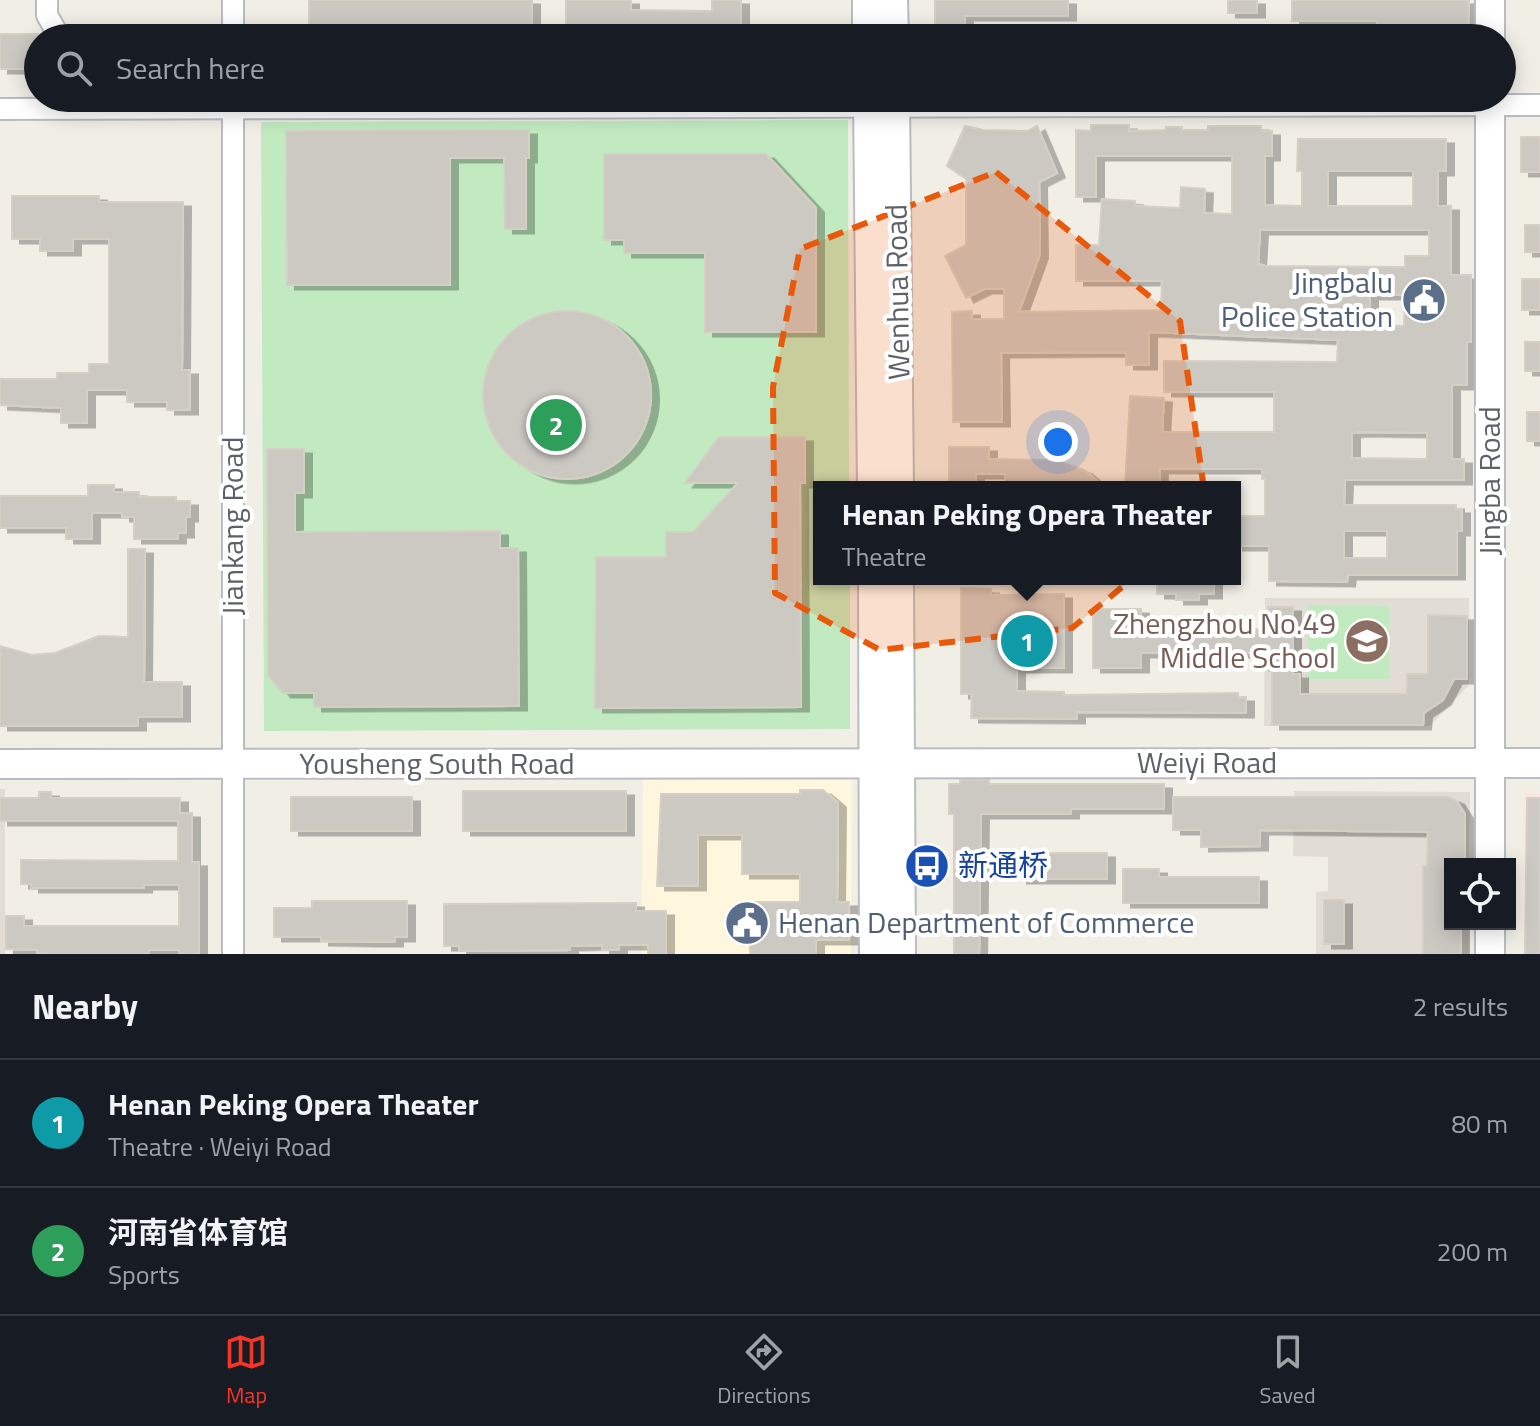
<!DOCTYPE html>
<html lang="en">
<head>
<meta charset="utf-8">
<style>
  :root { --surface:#171b24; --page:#242831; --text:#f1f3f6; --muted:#9ea1a6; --line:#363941; --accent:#f73426 }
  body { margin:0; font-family:"Titillium Web","Noto Sans SC",sans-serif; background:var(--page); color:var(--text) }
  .controls { position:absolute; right:24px; bottom:24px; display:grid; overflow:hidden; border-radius:0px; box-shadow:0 4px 20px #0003 }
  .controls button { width:72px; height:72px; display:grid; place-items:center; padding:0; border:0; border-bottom:2px solid var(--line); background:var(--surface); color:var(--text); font:40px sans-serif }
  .you { position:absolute; left:1058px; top:442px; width:28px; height:28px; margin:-20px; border:6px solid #fff; border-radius:50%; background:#1a73e8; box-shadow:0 0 0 12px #1a73e833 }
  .badge { display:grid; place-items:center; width:52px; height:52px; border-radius:50%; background:var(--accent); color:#fff; font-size:26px; font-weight:700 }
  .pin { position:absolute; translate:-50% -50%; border:4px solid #fff; box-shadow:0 2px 8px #0006 }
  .popup { position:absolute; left:813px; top:481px; width:428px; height:104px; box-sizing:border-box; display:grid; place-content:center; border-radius:0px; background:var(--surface); filter:drop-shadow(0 2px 6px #0005); font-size:26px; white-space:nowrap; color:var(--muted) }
  .popup b { font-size:30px; color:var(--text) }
  .popup::after { content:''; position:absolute; left:50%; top:100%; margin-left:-16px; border:16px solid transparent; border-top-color:var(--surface) }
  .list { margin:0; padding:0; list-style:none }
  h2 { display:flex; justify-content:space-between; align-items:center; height:104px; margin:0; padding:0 32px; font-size:34px }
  h2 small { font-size:26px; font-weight:400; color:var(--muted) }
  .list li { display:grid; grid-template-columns:52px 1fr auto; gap:24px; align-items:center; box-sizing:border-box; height:128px; padding:0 32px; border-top:2px solid var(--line) }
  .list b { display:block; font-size:30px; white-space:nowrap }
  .list p { margin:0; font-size:26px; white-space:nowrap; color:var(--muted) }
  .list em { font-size:26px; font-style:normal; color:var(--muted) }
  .icon { flex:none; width:44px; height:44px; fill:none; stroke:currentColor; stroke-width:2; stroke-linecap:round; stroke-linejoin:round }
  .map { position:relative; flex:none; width:1540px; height:954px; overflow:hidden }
  .search { position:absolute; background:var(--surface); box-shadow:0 4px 20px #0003; left:24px; right:24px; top:24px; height:88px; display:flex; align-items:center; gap:20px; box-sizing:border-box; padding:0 28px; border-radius:44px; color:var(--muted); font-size:30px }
  .sheet { height:360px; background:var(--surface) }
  nav { display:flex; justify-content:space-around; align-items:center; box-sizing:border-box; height:112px; border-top:2px solid var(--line); background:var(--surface); font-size:22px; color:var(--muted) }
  nav a { display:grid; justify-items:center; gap:4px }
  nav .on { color:var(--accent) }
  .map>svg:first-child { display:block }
  .commercial { fill:#fff7dd }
  .education { fill:#e1ddd5 }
  .medical { fill:#fde5e3 }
  .green { fill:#c1eac1 }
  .building { fill:#ccc9c3; stroke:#d6d0c4; stroke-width:2; fill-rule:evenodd; filter:url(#shadow) }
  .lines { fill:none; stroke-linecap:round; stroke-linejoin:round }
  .street-casing { stroke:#b8bcc1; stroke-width:24 }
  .secondary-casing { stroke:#b9bdc3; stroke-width:32 }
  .street { stroke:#fff; stroke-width:20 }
  .secondary { stroke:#fff; stroke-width:28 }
  .marked { fill:#e8590c; fill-opacity:0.2; stroke:#e8590c; stroke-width:6; stroke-dasharray:16 10; stroke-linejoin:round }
  .labels { text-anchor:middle; stroke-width:8; stroke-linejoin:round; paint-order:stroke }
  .service-label { font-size:30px; fill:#4e5e75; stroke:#fff; text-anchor:end }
  .street-label { font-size:30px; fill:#5d6268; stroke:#fff }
  .education-label { font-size:30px; fill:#785e54; stroke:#fff; text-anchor:end }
  .transit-label { font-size:30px; fill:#164399; stroke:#fff; text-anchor:start }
</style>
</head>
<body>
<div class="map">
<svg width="1540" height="954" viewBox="0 0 1540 954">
  <defs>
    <filter id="shadow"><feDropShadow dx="8" dy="4.5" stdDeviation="0" flood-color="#0004"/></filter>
  </defs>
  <rect width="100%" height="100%" fill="#f1eee6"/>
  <path class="commercial" d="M 643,777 L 852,778 L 851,954 L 642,954 Z"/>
  <g class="education">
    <path d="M 1265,598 L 1469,598 L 1469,685 L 1430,726 L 1264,726 Z"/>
    <rect x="0" y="789" width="5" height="165"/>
    <path d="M 1294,791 L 1470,792 L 1469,864 L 1450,864 L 1450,924 L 1469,924 L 1469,954 L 1316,954 L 1316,892 L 1328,891 L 1328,857 L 1293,856 Z"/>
  </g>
  <path class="medical" d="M 1524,793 L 1540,793 L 1540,954 L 1523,954 Z"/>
  <g class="green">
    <path d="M 848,120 L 849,487 L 819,487 L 819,579 L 850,579 L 850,729 L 264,731 L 261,122 Z"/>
    <path d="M 1308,605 L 1389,606 L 1389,679 L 1308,679 Z"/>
  </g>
  <g class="building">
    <rect x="309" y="0" width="223" height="38"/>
    <path d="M 566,0 L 631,0 L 631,10 L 712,11 L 712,0 L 741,0 L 741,26 L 781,26 L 780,38 L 566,38 Z"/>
    <path d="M 935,0 L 1068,0 L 1068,16 L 965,16 L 965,38 L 935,38 Z"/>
    <rect x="1228" y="0" width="29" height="13"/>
    <path d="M 1292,0 L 1469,0 L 1468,38 L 1377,38 L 1377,21 L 1292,21 Z"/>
    <rect x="0" y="34" width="38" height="35"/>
    <path d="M 1091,125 L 1129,125 L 1129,131 L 1166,130 L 1166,127 L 1182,127 L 1182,130 L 1208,130 L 1208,126 L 1261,126 L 1261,131 L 1272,131 L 1272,156 L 1265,156 L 1265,205 L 1302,206 L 1302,171 L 1297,171 L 1298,139 L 1446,139 L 1446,171 L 1438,171 L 1438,206 L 1451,206 L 1451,275 L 1471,275 L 1471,342 L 1467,342 L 1467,385 L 1452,385 L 1452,459 L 1464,459 L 1464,480 L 1345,480 L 1344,505 L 1456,505 L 1456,509 L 1462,509 L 1462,531 L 1457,531 L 1457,575 L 1348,575 L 1347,582 L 1269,581 L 1269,546 L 1235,546 L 1235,516 L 1265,516 L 1265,479 L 1262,479 L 1262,469 L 1160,469 L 1159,487 L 1125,487 L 1130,396 L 1164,398 L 1162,432 L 1274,432 L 1274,392 L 1164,392 L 1164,361 L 1337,362 L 1338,340 L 1149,332 L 1149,365 L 1126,365 L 1126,352 L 1001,353 L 1002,422 L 953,422 L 952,312 L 972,311 L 972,319 L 1004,319 L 1004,289 L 984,289 L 966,298 L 945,256 L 966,245 L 966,179 L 947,166 L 965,126 L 983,130 L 1028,131 L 1037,126 L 1057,173 L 1039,182 L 1040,254 L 1019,312 L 1161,310 L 1162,281 L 1076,281 L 1076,245 L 1099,245 L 1102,199 L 1135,201 L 1135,206 L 1180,208 L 1181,187 L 1205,189 L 1204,213 L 1232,214 L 1232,156 L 1096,156 L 1096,197 L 1076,197 L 1076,130 L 1091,131 ZM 1328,171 L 1413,171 L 1413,206 L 1328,206 ZM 1260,230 L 1429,230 L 1429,256 L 1405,256 L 1405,267 L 1265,266 L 1258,264 ZM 1370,295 L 1405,295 L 1404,326 L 1370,325 ZM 1359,432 L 1427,433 L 1427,459 L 1352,458 L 1352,433 ZM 1344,531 L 1387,531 L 1387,558 L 1344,558 Z"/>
    <path d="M 529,130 L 529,158 L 526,158 L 526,229 L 505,229 L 504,158 L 450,158 L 450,285 L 287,285 L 286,131 Z"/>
    <rect x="1521" y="137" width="19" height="35"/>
    <path d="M 604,154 L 766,154 L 816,208 L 816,332 L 705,332 L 705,253 L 624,253 L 624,240 L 604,240 Z"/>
    <path d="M 12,196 L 99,196 L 99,202 L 183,202 L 182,370 L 190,370 L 190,410 L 167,410 L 167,402 L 127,402 L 127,390 L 87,390 L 87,423 L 61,423 L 61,408 L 0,405 L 0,379 L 57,379 L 57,373 L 89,373 L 89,364 L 109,364 L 109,239 L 73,239 L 73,251 L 40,251 L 40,239 L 12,239 Z"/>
    <rect x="1525" y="225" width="15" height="27"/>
    <rect x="1522" y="279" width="18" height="31"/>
    <circle cx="567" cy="395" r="84"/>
    <rect x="1525" y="342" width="15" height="29"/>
    <rect x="1527" y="412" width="13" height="29"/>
    <path d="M 719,437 L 805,437 L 805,483 L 800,483 L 801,707 L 595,708 L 596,557 L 666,557 L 666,532 L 693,532 L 738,483 L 685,483 Z"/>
    <path d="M 949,447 L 989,447 L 989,459 L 1054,460 L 1084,470 L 1104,487 L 1006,487 L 1005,474 L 976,474 L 976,487 L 949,487 Z"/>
    <path d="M 267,449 L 304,449 L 304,493 L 295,493 L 295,532 L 500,531 L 500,548 L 518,548 L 519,706 L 314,707 L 314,693 L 283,693 L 268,675 Z"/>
    <path d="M 88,485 L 114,485 L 114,492 L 139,492 L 139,497 L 176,497 L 176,501 L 190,501 L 190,517 L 186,517 L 186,533 L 178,533 L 178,539 L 134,539 L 134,517 L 122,517 L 122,513 L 92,513 L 92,539 L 66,539 L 66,528 L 0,528 L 0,496 L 88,496 Z"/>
    <path d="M 128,549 L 145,549 L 144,682 L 182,682 L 182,717 L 138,717 L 138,726 L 0,726 L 0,646 L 32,655 L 55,653 L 99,636 L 128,637 Z"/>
    <path d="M 1157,579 L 1214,579 L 1214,594 L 1199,594 L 1199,600 L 1176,600 L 1176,594 L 1157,594 Z"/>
    <path d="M 961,588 L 991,589 L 991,595 L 1064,594 L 1064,668 L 1017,668 L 1017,691 L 1064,692 L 1064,695 L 1238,693 L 1238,697 L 1246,697 L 1246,713 L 1077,712 L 1077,719 L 971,718 L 972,694 L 961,694 Z"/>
    <path d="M 1268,607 L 1293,607 L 1293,674 L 1300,674 L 1300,694 L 1407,694 L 1407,674 L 1428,674 L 1428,615 L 1467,616 L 1467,679 L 1454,679 L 1443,700 L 1424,713 L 1423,725 L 1272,725 L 1272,671 L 1268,671 L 1268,653 L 1141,653 L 1141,668 L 1093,668 L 1093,609 L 1141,609 L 1141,629 L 1268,629 Z"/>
    <path d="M 960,780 L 989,780 L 989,784 L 1164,784 L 1164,809 L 1071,809 L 1071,814 L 981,814 L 979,954 L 954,954 L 954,814 L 949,814 L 949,784 L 960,784 Z"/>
    <path d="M 800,790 L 823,790 L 838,803 L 837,902 L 849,902 L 849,940 L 816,940 L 816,954 L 750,954 L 749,902 L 800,902 L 800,874 L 742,874 L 742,835 L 698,835 L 698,886 L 657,886 L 661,794 L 800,794 Z"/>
    <rect x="463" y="791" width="163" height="40"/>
    <path d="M 39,792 L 51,792 L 51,798 L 180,798 L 180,813 L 192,813 L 192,862 L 199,862 L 199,954 L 179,954 L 179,950 L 149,950 L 149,954 L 45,954 L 37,953 L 37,950 L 6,949 L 6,916 L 24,916 L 24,926 L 179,926 L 179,885 L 144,885 L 144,888 L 31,888 L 31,884 L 21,884 L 21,860 L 178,861 L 178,821 L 0,821 L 0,798 L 39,798 Z"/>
    <rect x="291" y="797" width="121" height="34"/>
    <path d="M 1173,797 L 1448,797 L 1456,800 L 1465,814 L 1465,862 L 1450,862 L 1450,924 L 1461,924 L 1461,954 L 1423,954 L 1423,866 L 1427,866 L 1428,832 L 1260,830 L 1260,846 L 1201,847 L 1201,830 L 1173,830 Z"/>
    <path d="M 1527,798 L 1540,798 L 1540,954 L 1525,954 Z"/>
    <rect x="1019" y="853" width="88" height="26"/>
    <path d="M 1123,869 L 1159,869 L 1159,877 L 1259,877 L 1259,903 L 1123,903 Z"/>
    <rect x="1324" y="900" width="20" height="44"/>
    <path d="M 312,901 L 407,901 L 407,937 L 395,937 L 395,942 L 371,942 L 321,941 L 321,937 L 274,937 L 274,908 L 312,908 Z"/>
    <path d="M 636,903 L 636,911 L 666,911 L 666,954 L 648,954 L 648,945 L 619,945 L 619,950 L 602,950 L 602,945 L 570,946 L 570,950 L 459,951 L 459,946 L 444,946 L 444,904 Z"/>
  </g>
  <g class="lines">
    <g class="street-casing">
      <g id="street">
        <path d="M 47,0 L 47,15 L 60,38"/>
        <path d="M 233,0 L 233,38"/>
        <path d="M 0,109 L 1540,105"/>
        <path d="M 233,954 L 233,98"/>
      </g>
    </g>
    <g class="secondary-casing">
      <g id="secondary">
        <path d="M 867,0 L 867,38"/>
        <path d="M 893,0 L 894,38"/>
        <path d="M 1490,38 L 1490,0"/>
        <path d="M 868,98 L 872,487"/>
        <path d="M 895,98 L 899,487"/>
        <path d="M 873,579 L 874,954"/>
        <path d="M 899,579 L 901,954"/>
        <path d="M 0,764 L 1540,763"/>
        <path d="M 1490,864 L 1490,98"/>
        <path d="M 1490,954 L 1490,924"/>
      </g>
    </g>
    <use href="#street" class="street"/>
    <use href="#secondary" class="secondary"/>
  </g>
  <path class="marked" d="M 996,172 L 1180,321 L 1208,517 L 1072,628 L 880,650 L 775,593 L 773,387 L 800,249 Z"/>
  <defs>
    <g id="civic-disc" transform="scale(2.3)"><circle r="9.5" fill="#5c6f8a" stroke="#fff"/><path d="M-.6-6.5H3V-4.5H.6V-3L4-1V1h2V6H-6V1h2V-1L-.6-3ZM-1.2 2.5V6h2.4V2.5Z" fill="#fff"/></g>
    <g id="school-disc" transform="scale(2.3)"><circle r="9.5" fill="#8d6e63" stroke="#fff"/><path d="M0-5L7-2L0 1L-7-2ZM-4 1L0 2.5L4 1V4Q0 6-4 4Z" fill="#fff"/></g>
    <g id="bus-disc" transform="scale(2.3)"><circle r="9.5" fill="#1a4fb4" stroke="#fff"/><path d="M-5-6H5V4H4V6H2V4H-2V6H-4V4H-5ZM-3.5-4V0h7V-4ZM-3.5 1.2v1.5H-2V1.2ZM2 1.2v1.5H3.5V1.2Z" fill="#fff"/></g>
  </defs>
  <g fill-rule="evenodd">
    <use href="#civic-disc" x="1424" y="300"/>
    <use href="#school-disc" x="1367" y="641"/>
    <use href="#bus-disc" x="927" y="866"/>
    <use href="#civic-disc" x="747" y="923"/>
  </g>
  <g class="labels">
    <g class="service-label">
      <text x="1393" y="293">Jingbalu<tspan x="1393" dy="34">Police Station</tspan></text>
      <text x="778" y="933" text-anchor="start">Henan Department of Commerce</text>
    </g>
    <g class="street-label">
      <text transform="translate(898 292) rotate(-91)" y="10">Wenhua Road</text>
      <text transform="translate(1490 481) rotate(-90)" y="10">Jingba Road</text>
      <text transform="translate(233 526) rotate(-90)" y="10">Jiankang Road</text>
      <text x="1207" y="773">Weiyi Road</text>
      <text x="437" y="774">Yousheng South Road</text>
    </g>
    <g class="education-label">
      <text x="1336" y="634">Zhengzhou No.49<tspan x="1336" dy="34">Middle School</tspan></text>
    </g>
    <g class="transit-label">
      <text x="958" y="876">新通桥</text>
    </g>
  </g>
</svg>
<div class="controls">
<button><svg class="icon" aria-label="locate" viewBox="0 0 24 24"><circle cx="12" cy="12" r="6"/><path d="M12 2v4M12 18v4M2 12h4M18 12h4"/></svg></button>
</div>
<div class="you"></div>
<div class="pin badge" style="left:1027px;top:641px;background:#0f9aa8">1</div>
<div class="popup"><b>Henan Peking Opera Theater</b>Theatre</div>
<div class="pin badge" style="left:556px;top:425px;background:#2e9e5b">2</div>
<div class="search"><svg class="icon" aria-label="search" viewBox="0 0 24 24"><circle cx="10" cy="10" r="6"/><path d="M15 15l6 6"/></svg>Search here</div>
</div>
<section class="sheet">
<h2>Nearby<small>2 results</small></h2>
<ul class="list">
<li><span class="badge" style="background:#0f9aa8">1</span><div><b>Henan Peking Opera Theater</b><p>Theatre · Weiyi Road</p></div><em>80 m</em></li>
<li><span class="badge" style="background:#2e9e5b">2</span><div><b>河南省体育馆</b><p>Sports</p></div><em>200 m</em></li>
</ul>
</section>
<nav>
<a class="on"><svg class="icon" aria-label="map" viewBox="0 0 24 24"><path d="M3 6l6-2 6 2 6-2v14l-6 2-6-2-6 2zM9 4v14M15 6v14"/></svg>Map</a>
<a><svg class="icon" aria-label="directions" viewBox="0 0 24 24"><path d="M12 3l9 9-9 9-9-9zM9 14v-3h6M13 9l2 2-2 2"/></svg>Directions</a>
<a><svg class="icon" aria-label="saved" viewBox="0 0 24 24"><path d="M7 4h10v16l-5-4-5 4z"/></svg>Saved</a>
</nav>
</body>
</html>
